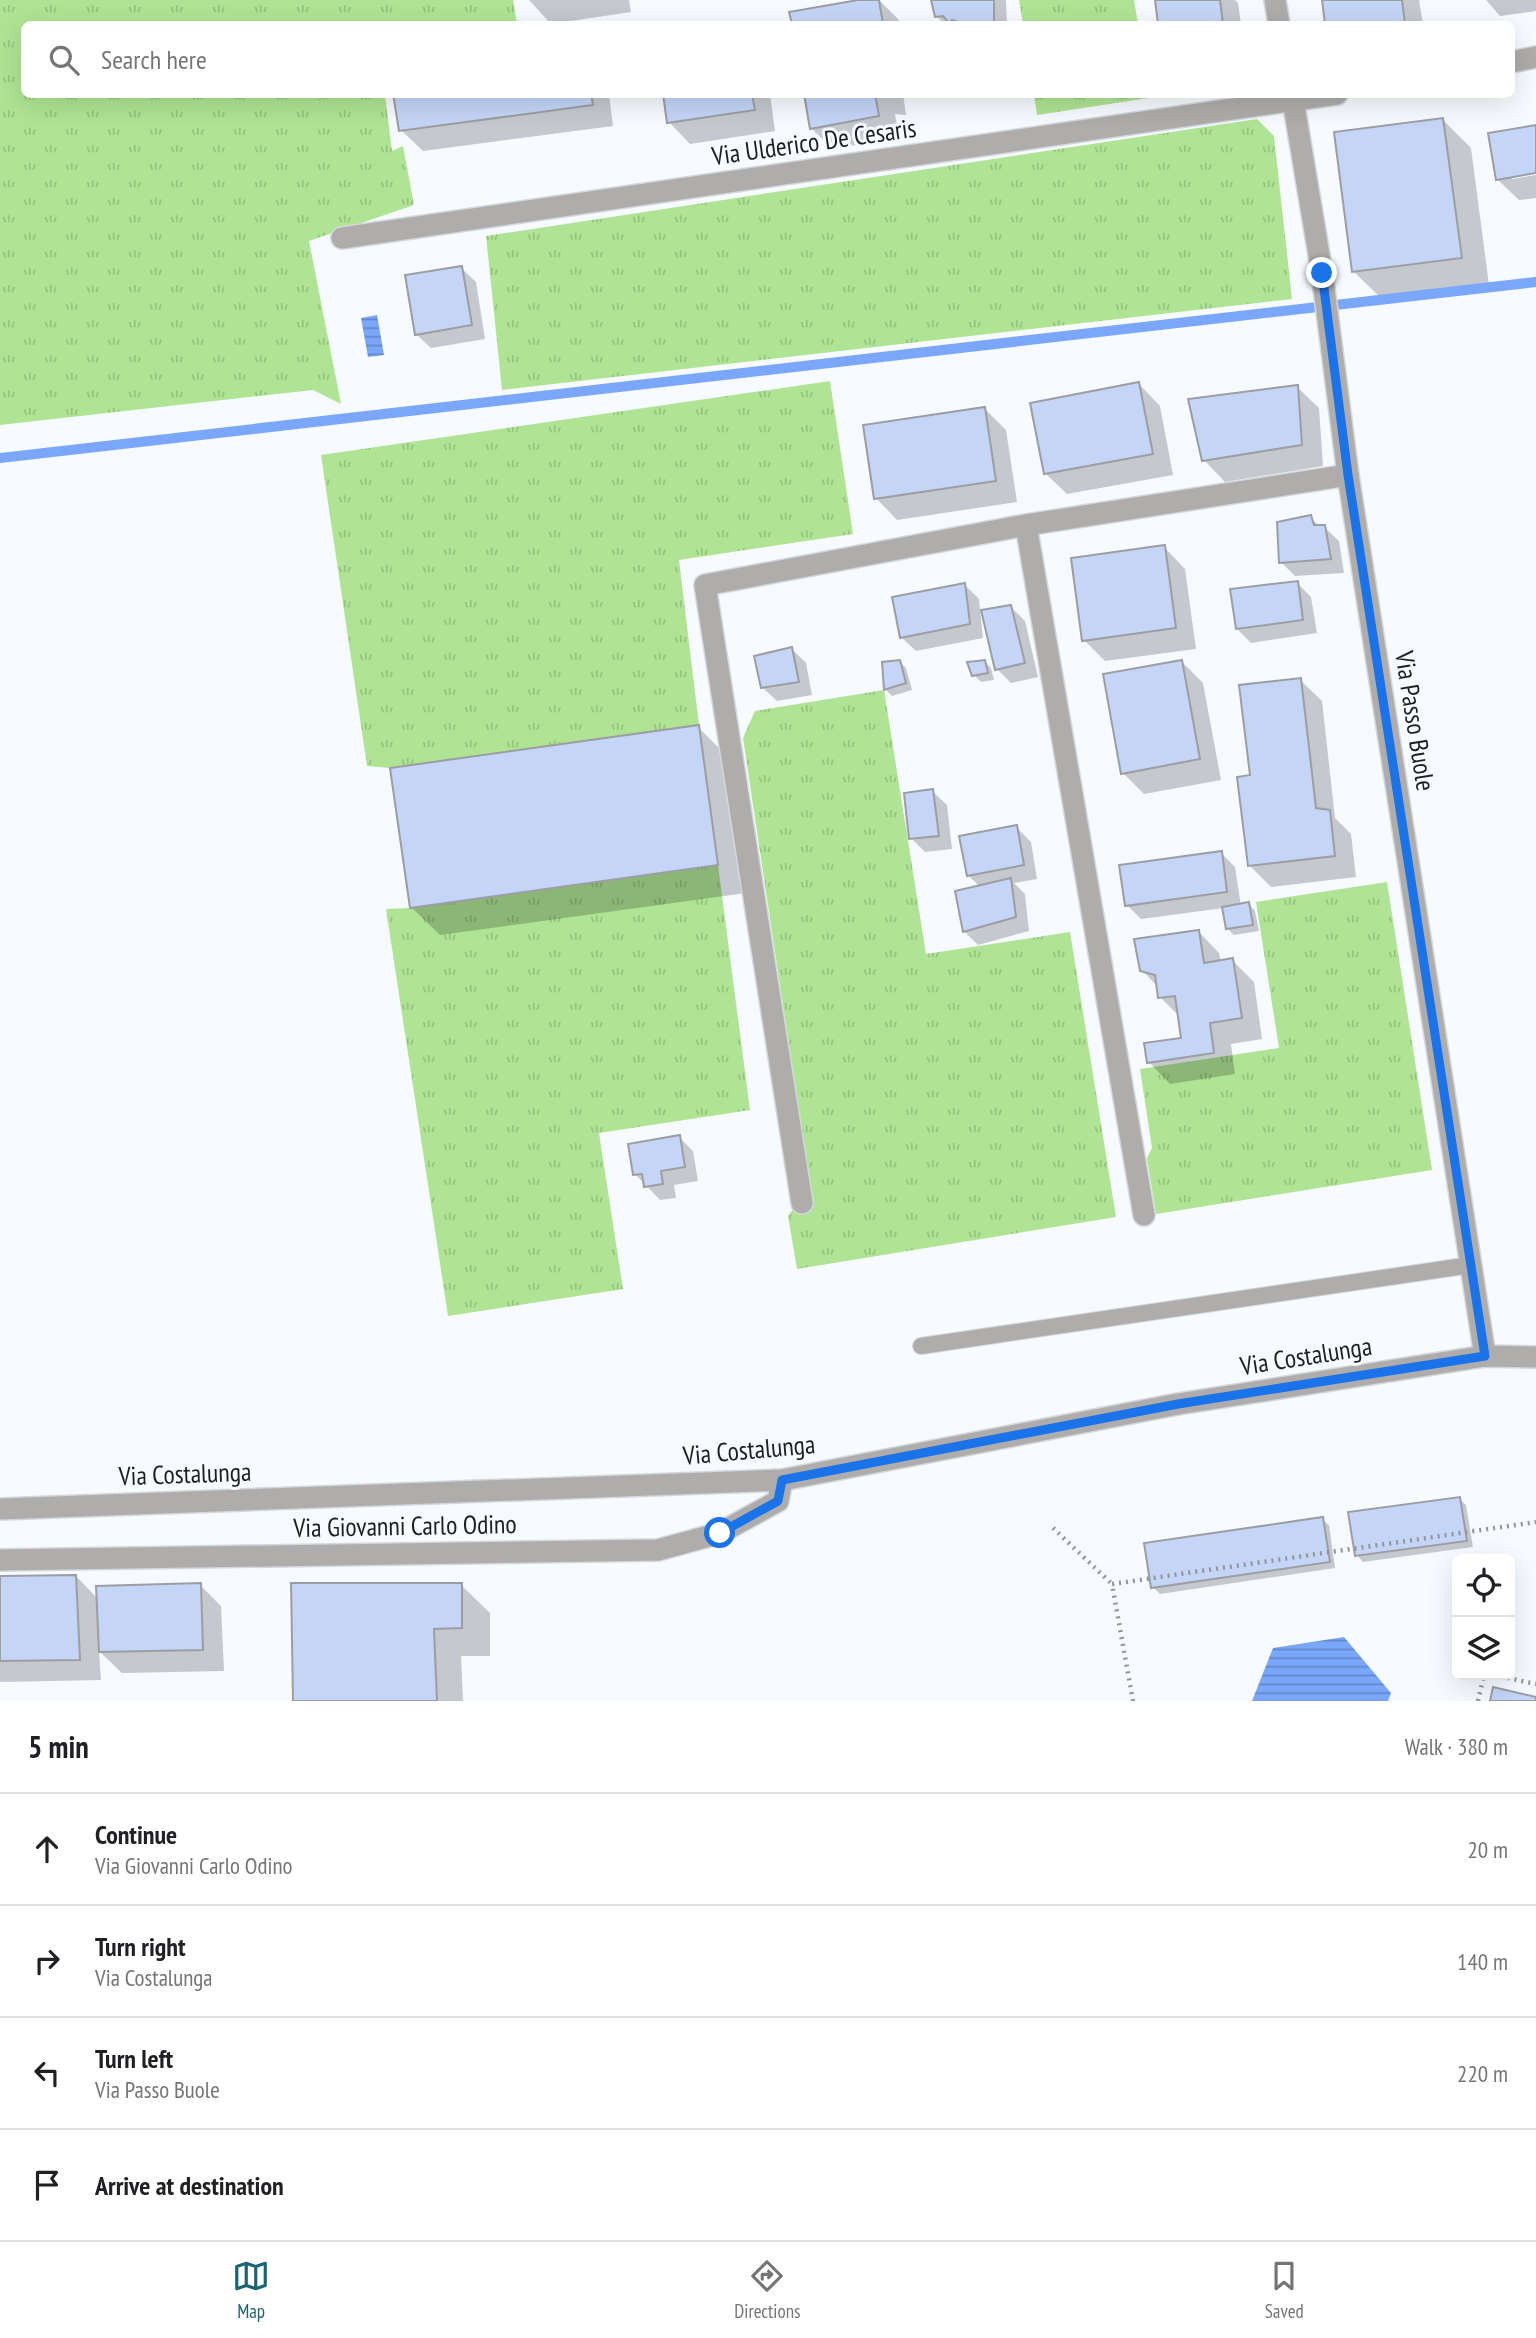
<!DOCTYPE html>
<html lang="en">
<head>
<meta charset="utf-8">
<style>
  :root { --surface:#fff; --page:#f6f6f6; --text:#202124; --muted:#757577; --line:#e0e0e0; --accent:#1b6472 }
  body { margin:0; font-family:"PT Sans Narrow",sans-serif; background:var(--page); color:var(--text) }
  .controls { position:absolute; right:21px; bottom:21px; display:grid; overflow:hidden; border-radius:10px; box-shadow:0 7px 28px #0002 }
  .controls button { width:63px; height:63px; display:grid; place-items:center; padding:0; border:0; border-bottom:2px solid var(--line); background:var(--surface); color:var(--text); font:35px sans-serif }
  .stop { position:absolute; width:21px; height:21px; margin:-16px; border:5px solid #1a73e8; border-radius:50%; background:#fff }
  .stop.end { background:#1a73e8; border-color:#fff; box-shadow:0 2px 7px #0008 }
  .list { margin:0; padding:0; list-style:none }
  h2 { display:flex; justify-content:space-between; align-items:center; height:91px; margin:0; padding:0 28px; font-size:30px }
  h2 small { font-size:23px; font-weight:400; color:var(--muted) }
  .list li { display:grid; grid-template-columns:46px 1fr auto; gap:21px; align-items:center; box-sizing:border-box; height:112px; padding:0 28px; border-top:2px solid var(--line) }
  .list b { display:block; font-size:26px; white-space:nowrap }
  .list p { margin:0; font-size:23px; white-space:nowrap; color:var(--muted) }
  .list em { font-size:23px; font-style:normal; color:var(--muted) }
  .icon { flex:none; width:38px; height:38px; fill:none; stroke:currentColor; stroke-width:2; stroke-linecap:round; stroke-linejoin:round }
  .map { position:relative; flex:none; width:1536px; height:1701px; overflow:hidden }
  .search { position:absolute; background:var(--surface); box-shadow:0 7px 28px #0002; left:21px; right:21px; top:21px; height:77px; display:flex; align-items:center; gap:18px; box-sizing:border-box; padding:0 24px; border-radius:10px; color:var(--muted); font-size:26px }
  .sheet { height:539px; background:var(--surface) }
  nav { display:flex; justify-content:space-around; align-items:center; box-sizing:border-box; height:98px; border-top:2px solid var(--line); background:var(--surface); font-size:19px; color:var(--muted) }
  nav a { display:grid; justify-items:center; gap:4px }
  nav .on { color:var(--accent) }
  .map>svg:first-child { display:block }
  .grass { fill:url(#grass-tufts) }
  .water { fill:url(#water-rules) }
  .shadow { fill:#0003 }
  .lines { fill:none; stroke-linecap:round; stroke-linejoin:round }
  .stream { stroke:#7aa7f9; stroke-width:10 }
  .building { fill:#c4d5f8; stroke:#9c9ea2; stroke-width:2 }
  .lane-casing { stroke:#d4d7db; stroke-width:18 }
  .street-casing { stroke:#d4d7db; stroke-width:24 }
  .path { stroke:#929498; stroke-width:4.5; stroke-dasharray:2 5; stroke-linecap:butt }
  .lane { stroke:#afadab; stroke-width:16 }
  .street { stroke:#afadab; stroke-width:21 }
  .route { stroke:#1a73e8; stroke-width:9 }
  .labels { text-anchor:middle; stroke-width:6; stroke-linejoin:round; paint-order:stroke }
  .street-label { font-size:26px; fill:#1e1f21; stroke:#f7faff }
</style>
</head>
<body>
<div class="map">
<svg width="1536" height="1701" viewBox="0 0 1536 1701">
  <defs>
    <pattern id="grass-tufts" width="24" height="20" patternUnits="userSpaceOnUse" patternTransform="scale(1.75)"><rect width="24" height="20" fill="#afe494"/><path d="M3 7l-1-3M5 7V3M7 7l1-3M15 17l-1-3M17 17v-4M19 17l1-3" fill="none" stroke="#96c37f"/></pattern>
    <pattern id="water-rules" width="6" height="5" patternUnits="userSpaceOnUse" patternTransform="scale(1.75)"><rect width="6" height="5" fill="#7aa7f9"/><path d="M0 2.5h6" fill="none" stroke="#6387c9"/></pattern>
  </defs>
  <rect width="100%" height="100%" fill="#f7faff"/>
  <g class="grass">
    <path d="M 0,0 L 513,0 L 517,24 L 24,24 L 24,94 L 385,95 L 392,151 L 403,146 L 414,205 L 309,241 L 341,404 L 313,390 L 0,425 Z"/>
    <path d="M 1019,0 L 1134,0 L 1138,24 L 1023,24 Z"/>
    <path d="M 1149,95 L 1149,98 L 1037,115 L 1034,95 Z"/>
    <path d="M 1257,119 L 1274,136 L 1292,299 L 502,390 L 486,236 Z"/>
    <path d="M 830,381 L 853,534 L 679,560 L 699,725 L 390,768 L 367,766 L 321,455 Z"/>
    <path d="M 884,690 L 926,954 L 1070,932 L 1116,1217 L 797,1269 L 788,1216 L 810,1186 L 743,738 L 755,711 Z"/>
    <path d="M 718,865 L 750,1110 L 599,1133 L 623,1289 L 448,1316 L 386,909 L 410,908 Z"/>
    <path d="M 1387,882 L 1432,1170 L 1156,1214 L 1147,1158 L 1152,1148 L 1140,1069 L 1279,1048 L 1256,902 Z"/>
  </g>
  <g class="water">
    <path d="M 377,315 L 384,355 L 368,357 L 361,318 Z"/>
    <path d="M 1344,1637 L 1391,1693 L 1388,1701 L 1252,1701 L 1273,1648 Z"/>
  </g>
  <g class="shadow">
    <path d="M 529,0 L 629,0 L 631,12 L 551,24 Z"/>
    <path d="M 869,0 L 879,0 L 899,20 L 900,24 L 793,24 L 791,13 Z"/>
    <path d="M 933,0 L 1006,0 L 1007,24 L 945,24 L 936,16 Z"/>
    <path d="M 1157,0 L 1235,0 L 1238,3 L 1241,24 L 1160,24 Z"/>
    <path d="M 1323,0 L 1419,0 L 1423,24 L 1327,24 Z"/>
    <path d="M 1486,0 L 1536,0 L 1536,11 L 1500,16 Z"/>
    <path d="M 395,94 L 609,94 L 613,126 L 423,151 L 401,130 Z"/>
    <path d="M 665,94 L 770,94 L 775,131 L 690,144 L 669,122 Z"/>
    <path d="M 806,94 L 903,94 L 906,115 L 895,114 L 899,137 L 833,149 L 811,128 Z"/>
    <path d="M 1443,120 L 1471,148 L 1489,285 L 1382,299 L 1353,271 Z"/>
    <path d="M 1536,127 L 1536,172 L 1512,175 L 1512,179 L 1536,175 L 1536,198 L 1519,200 L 1497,179 Z"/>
    <path d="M 461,268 L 476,282 L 485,339 L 431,348 L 416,334 Z"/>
    <path d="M 1139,384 L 1160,406 L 1173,475 L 1067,494 L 1045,473 Z"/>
    <path d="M 1297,387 L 1319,408 L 1323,466 L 1225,482 L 1204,460 Z"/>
    <path d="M 985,409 L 1006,430 L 1017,502 L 897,520 L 876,498 Z"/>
    <path d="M 1310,517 L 1320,527 L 1324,527 L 1339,541 L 1344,573 L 1295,576 L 1281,562 Z"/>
    <path d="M 1164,547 L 1185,569 L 1196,649 L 1105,661 L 1084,640 Z"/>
    <path d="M 1297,583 L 1311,597 L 1317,633 L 1251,643 L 1237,629 Z"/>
    <path d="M 965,585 L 979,599 L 983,638 L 916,651 L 901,637 Z"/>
    <path d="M 1011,607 L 1025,621 L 1038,677 L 1011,683 L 997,669 Z"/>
    <path d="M 792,649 L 806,663 L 812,695 L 777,701 L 762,687 Z"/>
    <path d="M 899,661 L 906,668 L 912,690 L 892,696 L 886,690 L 884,663 Z"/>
    <path d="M 984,661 L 991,668 L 994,680 L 981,682 L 974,675 Z"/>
    <path d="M 1182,662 L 1203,683 L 1221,780 L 1144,794 L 1123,773 Z"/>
    <path d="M 1300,680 L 1322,701 L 1335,818 L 1351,834 L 1356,877 L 1271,887 L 1249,865 L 1252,776 Z"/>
    <path d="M 698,727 L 726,755 L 746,893 L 440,935 L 411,907 Z"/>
    <path d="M 932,791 L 947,805 L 952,849 L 925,852 L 911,838 Z"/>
    <path d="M 1016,827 L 1031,842 L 1037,879 L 1014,883 L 1025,894 L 1029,931 L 978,945 L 964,931 L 980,887 L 968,875 Z"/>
    <path d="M 1221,853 L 1235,867 L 1241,906 L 1249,904 L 1255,911 L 1259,931 L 1234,935 L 1228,929 L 1224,908 L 1141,919 L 1127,905 Z"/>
    <path d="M 1198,931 L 1219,953 L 1221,962 L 1232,960 L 1254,982 L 1262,1039 L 1231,1044 L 1235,1074 L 1170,1084 L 1149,1062 L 1183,1039 L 1180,1017 L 1160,997 L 1158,987 L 1142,970 Z"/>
    <path d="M 679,1137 L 693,1151 L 698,1181 L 674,1185 L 676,1198 L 660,1200 L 635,1174 Z"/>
    <path d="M 1459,1499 L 1466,1505 L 1473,1547 L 1363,1562 L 1357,1555 Z"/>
    <path d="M 1322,1519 L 1329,1525 L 1335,1568 L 1160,1594 L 1153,1587 Z"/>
    <path d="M 76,1576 L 98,1599 L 200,1585 L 221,1606 L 224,1671 L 122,1673 L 99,1651 L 101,1680 L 0,1682 L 0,1578 Z"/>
    <path d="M 461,1585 L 490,1613 L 490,1656 L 461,1656 L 463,1701 L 294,1701 Z"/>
  </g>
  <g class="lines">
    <path class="stream" d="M 0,458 L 1536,282"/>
  </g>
  <g class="building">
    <path d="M 858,0 L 879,0 L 883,24 L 792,24 L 789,12 Z"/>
    <path d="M 931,0 L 994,0 L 994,22 L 987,24 L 964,24 L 952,20 L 949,23 L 943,16 L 935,17 Z"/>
    <path d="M 1155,0 L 1220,0 L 1223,24 L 1158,24 Z"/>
    <path d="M 1322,0 L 1402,0 L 1405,24 L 1325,24 Z"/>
    <path d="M 393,94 L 591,94 L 593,105 L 399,131 Z"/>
    <path d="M 663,94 L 752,94 L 755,110 L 667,123 Z"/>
    <path d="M 804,94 L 875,94 L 879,116 L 810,129 Z"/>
    <path d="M 1443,118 L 1462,258 L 1352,272 L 1334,132 Z"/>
    <path d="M 1536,125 L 1536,173 L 1496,180 L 1488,133 Z"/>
    <path d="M 462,266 L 472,325 L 415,335 L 405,275 Z"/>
    <path d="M 1139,382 L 1153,454 L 1044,474 L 1030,403 Z"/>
    <path d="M 1298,385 L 1302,445 L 1202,461 L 1188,399 Z"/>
    <path d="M 985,407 L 996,481 L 874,499 L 863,425 Z"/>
    <path d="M 1311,515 L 1314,525 L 1325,525 L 1331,559 L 1279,563 L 1277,522 Z"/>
    <path d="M 1165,545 L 1176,628 L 1082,641 L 1071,558 Z"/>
    <path d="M 1298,581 L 1303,620 L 1236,629 L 1230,589 Z"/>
    <path d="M 965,583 L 970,624 L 900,638 L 892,597 Z"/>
    <path d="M 1011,605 L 1025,663 L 995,670 L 981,610 Z"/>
    <path d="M 792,647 L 799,682 L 761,688 L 754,656 Z"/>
    <path d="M 900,660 L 906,683 L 884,690 L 882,662 Z"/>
    <path d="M 985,660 L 988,673 L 972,676 L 967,662 Z"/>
    <path d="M 1182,660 L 1200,759 L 1121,774 L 1103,674 Z"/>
    <path d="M 1301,678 L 1316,808 L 1330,810 L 1335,856 L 1248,866 L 1237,777 L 1250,775 L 1239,685 Z"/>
    <path d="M 699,725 L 718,865 L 410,908 L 390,768 Z"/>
    <path d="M 933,789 L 939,836 L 909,839 L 904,793 Z"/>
    <path d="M 1017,825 L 1024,865 L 967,876 L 959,836 Z"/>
    <path d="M 1222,851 L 1227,892 L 1125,906 L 1119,865 Z"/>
    <path d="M 1011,878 L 1016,917 L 963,932 L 955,891 Z"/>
    <path d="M 1249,902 L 1253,925 L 1226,929 L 1222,907 Z"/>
    <path d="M 1199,930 L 1204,963 L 1233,958 L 1242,1018 L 1210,1023 L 1214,1053 L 1147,1063 L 1144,1043 L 1181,1038 L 1175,996 L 1158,998 L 1155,975 L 1140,971 L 1134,939 Z"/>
    <path d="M 680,1135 L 685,1167 L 661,1171 L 663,1184 L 644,1187 L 642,1174 L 633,1175 L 628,1144 Z"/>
    <path d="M 1460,1497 L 1467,1541 L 1355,1556 L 1348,1512 Z"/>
    <path d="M 1323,1517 L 1330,1562 L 1151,1588 L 1144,1543 Z"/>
    <path d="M 76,1575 L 80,1660 L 0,1661 L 0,1576 Z"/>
    <path d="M 201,1583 L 203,1650 L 99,1652 L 96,1586 Z"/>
    <path d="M 291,1583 L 462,1583 L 462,1628 L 434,1629 L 437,1701 L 293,1701 Z"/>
    <path d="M 1493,1687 L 1536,1697 L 1536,1701 L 1490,1701 Z"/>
  </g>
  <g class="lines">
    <g class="lane-casing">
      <path id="lane" d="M 921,1346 L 1471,1265"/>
    </g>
    <g class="street-casing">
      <g id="street">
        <path d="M 1275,0 L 1279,24"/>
        <path d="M 1512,62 L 1536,57"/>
        <path d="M 1292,94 L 1322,273 L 1348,475 L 1485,1356"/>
        <path d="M 342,238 L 1337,94"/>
        <path d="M 1026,525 L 1144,1215"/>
        <path d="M 802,1203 L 705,585 L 1026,525 L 1348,475"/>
        <path d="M 0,1509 L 782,1480 L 1178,1404 L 1485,1356 L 1536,1357"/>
        <path d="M 0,1560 L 658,1550 L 720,1533 L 778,1501 L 782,1480"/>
      </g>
    </g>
    <g class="path">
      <path d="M 1053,1528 L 1112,1584"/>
      <path d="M 1494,1675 L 1536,1684"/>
      <path d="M 1133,1701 L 1112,1584 L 1536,1522"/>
      <path d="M 1478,1701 L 1484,1675"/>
    </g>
    <use href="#lane" class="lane"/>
    <use href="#street" class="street"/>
  </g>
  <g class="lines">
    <path class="route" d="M 720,1533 L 778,1501 L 782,1480 L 1178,1404 L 1485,1356 L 1348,475 L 1322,273"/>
  </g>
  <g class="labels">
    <g class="street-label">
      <text transform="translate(814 142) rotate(-8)" y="9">Via Ulderico De Cesaris</text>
      <text transform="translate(1415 721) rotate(81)" y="9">Via Passo Buole</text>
      <text transform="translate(1306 1356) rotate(-9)" y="9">Via Costalunga</text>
      <text transform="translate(749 1450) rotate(-5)" y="9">Via Costalunga</text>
      <text transform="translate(185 1474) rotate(-2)" y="9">Via Costalunga</text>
      <text transform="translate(405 1526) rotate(-1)" y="9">Via Giovanni Carlo Odino</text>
    </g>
  </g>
</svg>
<div class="controls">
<button><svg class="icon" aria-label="locate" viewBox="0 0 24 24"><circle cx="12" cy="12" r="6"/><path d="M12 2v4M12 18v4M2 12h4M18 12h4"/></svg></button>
<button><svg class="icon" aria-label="layers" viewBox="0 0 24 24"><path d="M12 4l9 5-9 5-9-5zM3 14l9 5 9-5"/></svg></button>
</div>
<div class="stop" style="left:720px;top:1533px"></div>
<div class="stop end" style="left:1322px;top:273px"></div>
<div class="search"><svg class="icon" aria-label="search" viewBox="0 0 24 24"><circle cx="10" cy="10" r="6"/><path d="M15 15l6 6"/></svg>Search here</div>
</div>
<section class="sheet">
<h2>5 min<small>Walk · 380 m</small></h2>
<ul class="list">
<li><svg class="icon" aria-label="ahead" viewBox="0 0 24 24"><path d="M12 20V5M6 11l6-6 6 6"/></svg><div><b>Continue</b><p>Via Giovanni Carlo Odino</p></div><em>20 m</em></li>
<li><svg class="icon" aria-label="right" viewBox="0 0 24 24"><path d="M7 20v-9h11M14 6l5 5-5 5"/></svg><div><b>Turn right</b><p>Via Costalunga</p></div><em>140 m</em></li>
<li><svg class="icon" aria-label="left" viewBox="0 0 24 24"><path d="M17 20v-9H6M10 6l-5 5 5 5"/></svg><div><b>Turn left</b><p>Via Passo Buole</p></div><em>220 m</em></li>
<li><svg class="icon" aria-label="arrive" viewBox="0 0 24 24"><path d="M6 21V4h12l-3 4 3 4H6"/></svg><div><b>Arrive at destination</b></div></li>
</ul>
</section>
<nav>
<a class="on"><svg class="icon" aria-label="map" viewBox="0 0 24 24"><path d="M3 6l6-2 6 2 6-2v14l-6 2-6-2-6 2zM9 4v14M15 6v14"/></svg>Map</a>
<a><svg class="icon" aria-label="directions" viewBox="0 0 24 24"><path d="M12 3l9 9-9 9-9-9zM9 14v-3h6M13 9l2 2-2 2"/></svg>Directions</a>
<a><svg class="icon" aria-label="saved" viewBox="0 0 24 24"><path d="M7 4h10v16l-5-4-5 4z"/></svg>Saved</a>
</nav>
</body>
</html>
